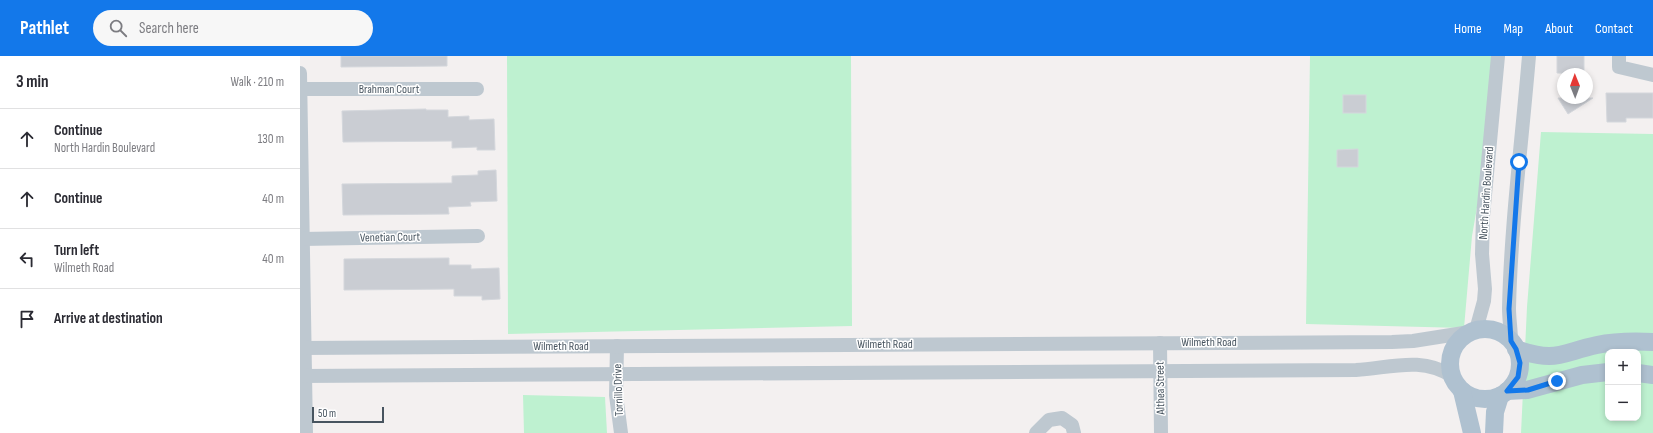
<!DOCTYPE html>
<html lang="en">
<head>
<meta charset="utf-8">
<style>
  :root { --surface:#fff; --page:#f7f7f7; --text:#2b2b33; --muted:#7c7c81; --line:#e1e1e2; --accent:#1378ea }
  body { margin:0; font-family:"Sofia Sans Condensed",sans-serif; background:var(--page); color:var(--text) }
  .controls { position:absolute; right:12px; bottom:12px; display:grid; overflow:hidden; border-radius:8px; box-shadow:0 2px 6px #0003 }
  .controls button { width:36px; height:36px; display:grid; place-items:center; padding:0; border:0; border-bottom:1px solid var(--line); background:var(--surface); color:var(--text); font:20px sans-serif }
  .compass { position:absolute; left:1257px; top:12px; width:36px; height:36px; border-radius:50%; background:var(--surface); box-shadow:0 2px 6px #0003; rotate:359deg }
  .scale { position:absolute; left:12px; bottom:10px; width:72px; box-sizing:border-box; padding-left:4px; border:2px solid #47545f; border-top:0; font-size:11px; line-height:14px; white-space:nowrap; color:#47545f; -webkit-text-stroke:3px #fff; paint-order:stroke }
  .stop { position:absolute; width:12px; height:12px; margin:-9px; border:3px solid #1378ea; border-radius:50%; background:#fff }
  .stop.end { background:#1378ea; border-color:#fff; box-shadow:0 1px 4px #0008 }
  .list { margin:0; padding:0; list-style:none }
  h2 { display:flex; justify-content:space-between; align-items:center; height:52px; margin:0; padding:0 16px; font-size:17px }
  h2 small { font-size:13px; font-weight:400; color:var(--muted) }
  .list li { display:grid; grid-template-columns:26px 1fr auto; gap:12px; align-items:center; box-sizing:border-box; height:60px; padding:0 16px; border-top:1px solid var(--line) }
  .list b { display:block; font-size:15px; white-space:nowrap }
  .list p { margin:0; font-size:13px; white-space:nowrap; color:var(--muted) }
  .list em { font-size:13px; font-style:normal; color:var(--muted) }
  .icon { flex:none; width:22px; height:22px; fill:none; stroke:currentColor; stroke-width:2; stroke-linecap:round; stroke-linejoin:round }
  .map { position:relative; flex:none; width:1353px; height:377px; overflow:hidden }
  header { display:flex; align-items:center; gap:24px; box-sizing:border-box; height:56px; padding:0 20px; background:var(--accent); color:#fff }
  header strong { font-size:19px }
  nav { display:flex; gap:22px; margin-inline-start:auto; font-size:14px }
  .search { width:280px; height:36px; background:var(--page); display:flex; align-items:center; gap:10px; box-sizing:border-box; padding:0 14px; border-radius:22px; color:var(--muted); font-size:15px }
  main { display:flex }
  aside { flex:1; background:var(--surface) }
  .map>svg:first-child { display:block }
  .green { fill:#bef1d0; fill-rule:evenodd }
  .building { fill:#cacdd3; stroke:#d4d7dc }
  .lines { fill:none; stroke-linecap:round; stroke-linejoin:round }
  .minor { stroke:#bec8d0; stroke-width:14 }
  .major { stroke:#afc1d0; stroke-width:18 }
  .route { stroke:#1378ea; stroke-width:5 }
  .labels { text-anchor:middle; stroke-width:3; stroke-linejoin:round; paint-order:stroke }
  .street-label { font-size:12px; fill:#47545f; stroke:#fff }
</style>
</head>
<body>
<header>
<strong>Pathlet</strong>
<div class="search"><svg class="icon" aria-label="search" viewBox="0 0 24 24"><circle cx="10" cy="10" r="6"/><path d="M15 15l6 6"/></svg>Search here</div>
<nav><a>Home</a><a>Map</a><a>About</a><a>Contact</a></nav>
</header>
<main>
<aside>
<h2>3 min<small>Walk · 210 m</small></h2>
<ul class="list">
<li><svg class="icon" aria-label="ahead" viewBox="0 0 24 24"><path d="M12 20V5M6 11l6-6 6 6"/></svg><div><b>Continue</b><p>North Hardin Boulevard</p></div><em>130 m</em></li>
<li><svg class="icon" aria-label="ahead" viewBox="0 0 24 24"><path d="M12 20V5M6 11l6-6 6 6"/></svg><div><b>Continue</b></div><em>40 m</em></li>
<li><svg class="icon" aria-label="left" viewBox="0 0 24 24"><path d="M17 20v-9H6M10 6l-5 5 5 5"/></svg><div><b>Turn left</b><p>Wilmeth Road</p></div><em>40 m</em></li>
<li><svg class="icon" aria-label="arrive" viewBox="0 0 24 24"><path d="M6 21V4h12l-3 4 3 4H6"/></svg><div><b>Arrive at destination</b></div></li>
</ul>
</aside>
<div class="map">
<svg width="1353" height="377" viewBox="0 0 1353 377">
  <rect width="100%" height="100%" fill="#f3f0f0"/>
  <g class="green">
    <path d="M 207,0 L 551,0 L 552,270 L 208,278 Z"/>
    <path d="M 1010,0 L 1199,0 L 1193,60 L 1172,180 L 1164,272 L 1006,268 Z"/>
    <path d="M 1241,76 L 1353,78 L 1353,377 L 1221,377 L 1227,251 ZM 1308,296 L 1338,296 L 1338,362 L 1308,362 Z"/>
    <path d="M 223,339 L 305,341 L 307,377 L 224,377 Z"/>
  </g>
  <g class="building">
    <path d="M 41,0 L 147,0 L 147,10 L 41,11 Z"/>
    <path d="M 1257,0 L 1284,0 L 1284,18 L 1257,17 Z"/>
    <path d="M 1306,37 L 1353,37 L 1353,62 L 1326,62 L 1326,66 L 1307,66 Z"/>
    <rect x="1043" y="39" width="23" height="18"/>
    <path d="M 1258,42 L 1293,42 L 1268,58 Z"/>
    <path d="M 126,53 L 126,54 L 148,54 L 148,61 L 169,60 L 169,64 L 194,63 L 195,94 L 177,94 L 177,91 L 152,92 L 152,85 L 43,86 L 42,55 Z"/>
    <path d="M 1058,93 L 1058,111 L 1037,111 L 1037,94 Z"/>
    <path d="M 196,114 L 197,145 L 170,146 L 171,150 L 148,151 L 149,158 L 43,159 L 42,128 L 152,127 L 152,120 L 178,119 L 178,115 Z"/>
    <path d="M 149,202 L 149,209 L 171,209 L 171,213 L 199,212 L 200,243 L 182,244 L 182,240 L 154,240 L 154,233 L 44,234 L 44,203 Z"/>
  </g>
  <g class="lines">
    <g class="minor">
      <path d="M 1319,0 L 1319,11 L 1353,19"/>
      <path d="M 0,17 L 6,377"/>
      <path d="M 0,33 L 177,33"/>
      <path d="M 2,183 L 178,180"/>
      <path d="M 1176,274 L 1184,245 L 1185,233 L 1182,198 L 1183,160 L 1198,0"/>
      <path d="M 1211,285 C 1211,274 1209,263 1209,252 C 1211,168 1222,84 1229,0"/>
      <path d="M 860,287 L 861,377"/>
      <path d="M 317,290 L 316,339 L 321,377"/>
      <path d="M 0,292 L 1092,286 L 1113,285 L 1170,276"/>
      <path d="M 0,320 L 1056,314 C 1090,312 1121,300 1152,320"/>
      <path d="M 736,377 L 749,364 L 762,362 L 772,369 L 774,377"/>
    </g>
    <g class="major">
      <circle cx="1185" cy="308" r="35"/>
      <path d="M 1216,293 C 1256,307 1260,297 1297,289 C 1316,285 1334,285 1353,286"/>
      <path d="M 1338,317 L 1353,319"/>
      <path d="M 1162,335 L 1172,377"/>
      <path d="M 1207,335 L 1227,334 L 1282,319 L 1308,316"/>
      <path d="M 1194,377 L 1195,356 L 1200,340"/>
    </g>
  </g>
  <g class="lines">
    <path class="route" d="M 1219,106 L 1209,253 L 1211,285 L 1216,293 L 1220,307 L 1218,321 L 1207,335 L 1228,334 L 1257,325"/>
  </g>
  <g class="labels">
    <g class="street-label">
      <text x="89" y="37">Brahman Court</text>
      <text transform="translate(1186 137) rotate(-86)" y="4">North Hardin Boulevard</text>
      <text transform="translate(90 181) rotate(-1)" y="4">Venetian Court</text>
      <text x="909" y="290">Wilmeth Road</text>
      <text x="585" y="292">Wilmeth Road</text>
      <text x="261" y="294">Wilmeth Road</text>
      <text transform="translate(860 332) rotate(-91)" y="4">Althea Street</text>
      <text transform="translate(318 334) rotate(-92)" y="4">Tornillo Drive</text>
    </g>
  </g>
</svg>
<div class="controls">
<button>+</button>
<button>−</button>
</div>
<svg class="compass" viewBox="-18 -18 36 36"><path d="M0-13l5 13h-10z" fill="#e53935"/><path d="M0 13l5-13h-10z" fill="#7c7c81"/></svg>
<div class="scale">50 m</div>
<div class="stop" style="left:1219px;top:106px"></div>
<div class="stop end" style="left:1257px;top:325px"></div>
</div>
</main>
</body>
</html>
